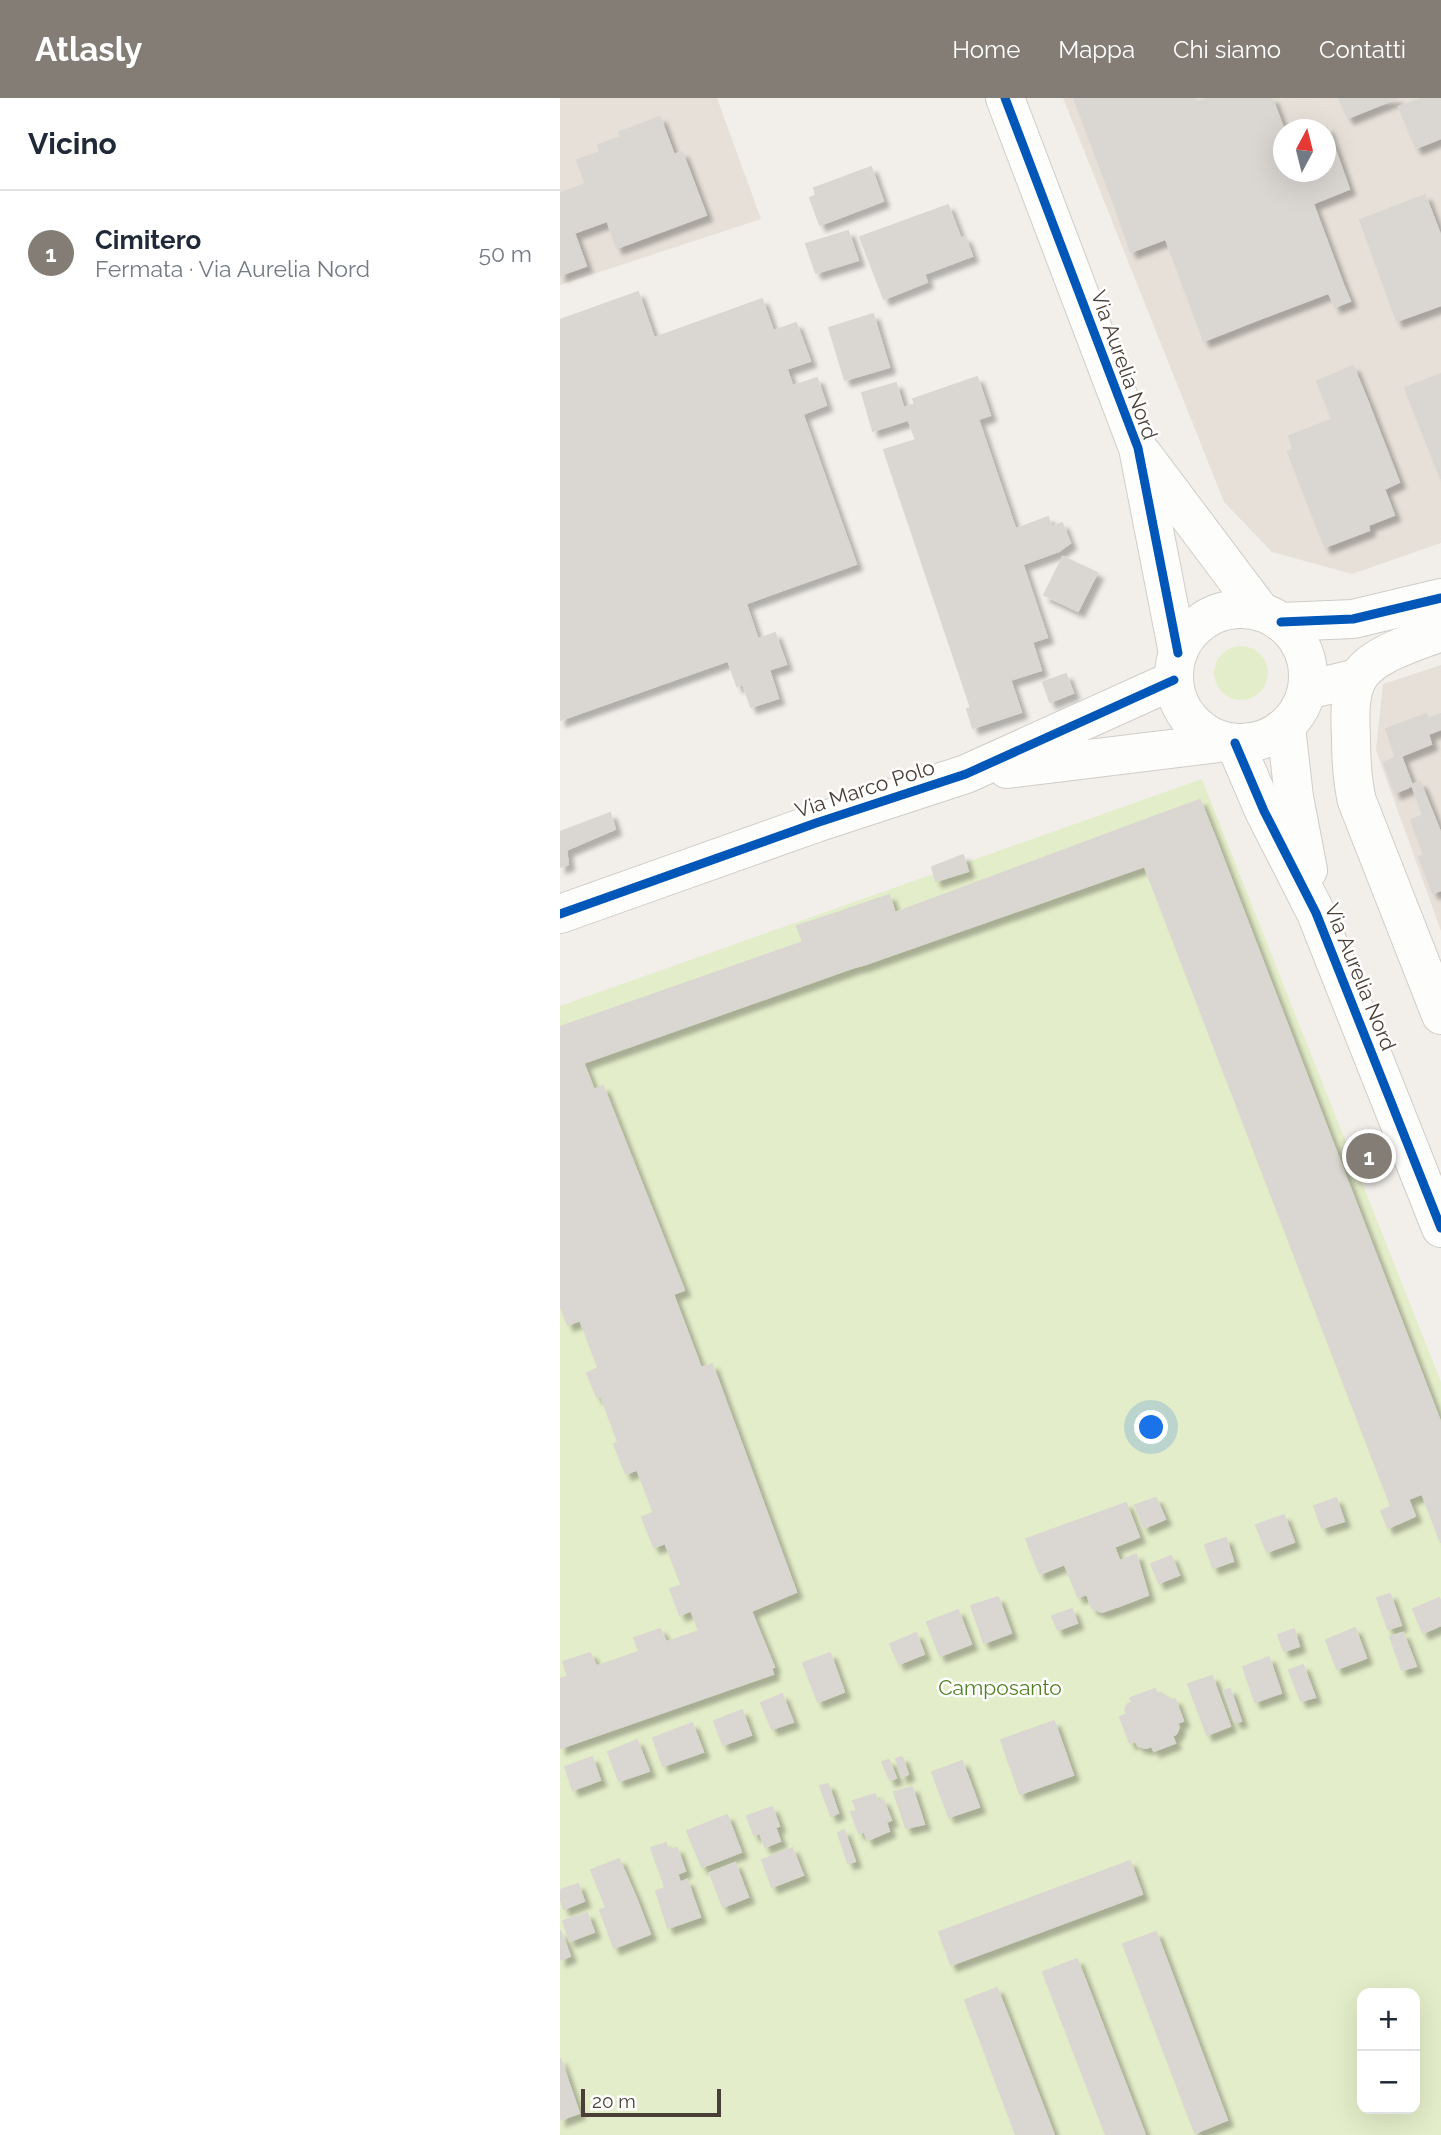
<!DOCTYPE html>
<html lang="it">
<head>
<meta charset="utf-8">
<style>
  :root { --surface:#fff; --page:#f6f6f7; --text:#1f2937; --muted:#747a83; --line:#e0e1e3; --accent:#847d75 }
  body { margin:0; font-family:Raleway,sans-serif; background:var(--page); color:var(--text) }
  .controls { position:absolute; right:21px; bottom:21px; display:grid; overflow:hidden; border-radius:14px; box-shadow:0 7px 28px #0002 }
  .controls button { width:63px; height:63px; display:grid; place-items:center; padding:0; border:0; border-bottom:2px solid var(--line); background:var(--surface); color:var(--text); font:35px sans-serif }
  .compass { position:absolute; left:713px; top:21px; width:63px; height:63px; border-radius:50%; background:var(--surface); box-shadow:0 7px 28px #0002; rotate:7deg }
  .scale { position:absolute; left:21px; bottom:18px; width:140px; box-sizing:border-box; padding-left:7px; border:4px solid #493f36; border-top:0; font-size:19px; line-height:24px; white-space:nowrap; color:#493f36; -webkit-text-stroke:5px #fff; paint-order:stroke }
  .you { position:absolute; left:592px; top:1330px; width:24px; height:24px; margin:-18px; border:5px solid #fff; border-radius:50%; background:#1a73e8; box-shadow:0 0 0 10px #1a73e833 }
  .badge { display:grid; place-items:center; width:46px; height:46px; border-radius:50%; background:var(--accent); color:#fff; font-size:23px; font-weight:700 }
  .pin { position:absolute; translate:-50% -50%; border:4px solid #fff; box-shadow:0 2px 7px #0006 }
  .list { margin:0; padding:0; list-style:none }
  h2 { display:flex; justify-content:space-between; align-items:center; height:91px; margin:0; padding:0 28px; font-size:30px }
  h2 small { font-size:23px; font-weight:400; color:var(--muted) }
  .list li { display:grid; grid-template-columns:46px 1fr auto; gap:21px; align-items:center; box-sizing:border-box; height:126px; padding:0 28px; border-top:2px solid var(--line) }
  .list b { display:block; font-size:26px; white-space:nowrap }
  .list p { margin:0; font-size:23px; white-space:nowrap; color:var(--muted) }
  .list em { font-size:23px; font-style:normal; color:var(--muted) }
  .map { position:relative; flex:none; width:881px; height:2037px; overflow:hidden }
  header { display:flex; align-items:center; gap:42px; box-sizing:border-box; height:98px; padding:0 35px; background:var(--accent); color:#fff }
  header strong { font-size:33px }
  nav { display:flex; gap:38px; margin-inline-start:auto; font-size:24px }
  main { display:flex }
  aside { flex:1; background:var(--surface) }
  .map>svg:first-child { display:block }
  .residential { fill:#e6e0d8; fill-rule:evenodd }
  .green { fill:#e4edc9; fill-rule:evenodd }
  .building { fill:#dad6d2; stroke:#dad6d1; stroke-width:2; filter:url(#shadow) }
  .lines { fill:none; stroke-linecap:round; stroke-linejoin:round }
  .minor-casing { stroke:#d0cdc8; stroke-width:40 }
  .tertiary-casing { stroke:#d0cdc8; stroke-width:40 }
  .minor { stroke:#fdfdfc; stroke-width:38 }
  .tertiary { stroke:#fdfdfc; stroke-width:38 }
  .cycleway-casing { stroke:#fff; stroke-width:13 }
  .cycleway { stroke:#0057b8; stroke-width:9 }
  .labels { text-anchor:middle; stroke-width:5; stroke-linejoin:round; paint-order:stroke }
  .street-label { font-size:21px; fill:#493f36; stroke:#fff }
  .park-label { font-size:21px; fill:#538024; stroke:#fff }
</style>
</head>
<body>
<header>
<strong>Atlasly</strong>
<nav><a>Home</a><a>Mappa</a><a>Chi siamo</a><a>Contatti</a></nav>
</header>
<main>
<aside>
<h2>Vicino<small></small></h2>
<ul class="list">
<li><span class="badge">1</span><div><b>Cimitero</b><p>Fermata · Via Aurelia Nord</p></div><em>50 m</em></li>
</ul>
</aside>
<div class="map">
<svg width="881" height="2037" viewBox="0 0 881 2037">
  <defs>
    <filter id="shadow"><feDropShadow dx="6" dy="6" stdDeviation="2" flood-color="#0004"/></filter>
  </defs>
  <rect width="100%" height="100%" fill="#f2efeb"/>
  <g class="residential">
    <path d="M 0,0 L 157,0 L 201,121 L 0,187 Z"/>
    <path d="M 503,0 L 881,0 L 881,445 L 792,476 L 712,454 L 664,404 ZM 724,32 L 766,32 L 766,74 L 724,74 Z"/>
    <path d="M 881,567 L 881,833 L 816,652 L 823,586 Z"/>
  </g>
  <g class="green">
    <circle cx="681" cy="575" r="27"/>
    <path d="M 642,681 L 881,1284 L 881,2037 L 0,2037 L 0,908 ZM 802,1895 L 855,1895 L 855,2011 L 802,2011 Z"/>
  </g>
  <g class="building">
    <path d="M 514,0 L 634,0 L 636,5 L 531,45 Z"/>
    <path d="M 650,0 L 712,0 L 724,32 L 724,47 L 662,70 L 636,5 Z"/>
    <path d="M 779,0 L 837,0 L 788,20 Z"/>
    <path d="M 863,0 L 881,0 L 881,40 L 856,50 L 839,9 Z"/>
    <path d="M 636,5 L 662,70 L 556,111 L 531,45 Z"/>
    <path d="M 100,19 L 114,57 L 122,54 L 146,117 L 57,150 L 33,83 L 26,86 L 17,62 L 40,54 L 38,47 L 61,39 L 59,34 Z"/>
    <path d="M 767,29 L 789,91 L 752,106 L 740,74 L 766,74 L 766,32 L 762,32 Z"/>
    <path d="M 724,47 L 724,74 L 740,74 L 746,87 L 674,115 L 657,72 Z"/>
    <path d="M 311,69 L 323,103 L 260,127 L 250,100 L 256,97 L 254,90 Z"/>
    <path d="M 657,72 L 674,115 L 571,154 L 556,111 Z"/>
    <path d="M 33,83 L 47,123 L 14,135 L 0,95 Z"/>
    <path d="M 746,87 L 784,189 L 697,222 L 682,184 L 679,186 L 654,123 Z"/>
    <path d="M 0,96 L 26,168 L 0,177 Z"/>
    <path d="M 865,97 L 881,139 L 881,207 L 837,223 L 800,122 Z"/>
    <path d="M 388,107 L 401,141 L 405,139 L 412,158 L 364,176 L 367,184 L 324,201 L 300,139 Z"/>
    <path d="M 654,123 L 679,186 L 682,184 L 697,222 L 644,243 L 606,141 Z"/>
    <path d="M 288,133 L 298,162 L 256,175 L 246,146 Z"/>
    <path d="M 784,189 L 790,203 L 775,209 L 769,195 Z"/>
    <path d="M 78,194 L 110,286 L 0,324 L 0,222 Z"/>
    <path d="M 202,201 L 218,247 L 110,286 L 94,240 Z"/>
    <path d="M 313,216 L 329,269 L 285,282 L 269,230 Z"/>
    <path d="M 236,225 L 250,263 L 226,271 L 213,233 Z"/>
    <path d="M 218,247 L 262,371 L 189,397 L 223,492 L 0,573 L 0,324 Z"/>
    <path d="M 793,268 L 809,307 L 772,321 L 757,283 Z"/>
    <path d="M 880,276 L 881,279 L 881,381 L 845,290 Z"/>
    <path d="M 417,279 L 430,317 L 356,342 L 344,310 L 355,306 L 353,301 Z"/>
    <path d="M 257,280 L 266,307 L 243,316 L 233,288 Z"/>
    <path d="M 336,285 L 347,322 L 313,333 L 302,295 Z"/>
    <path d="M 809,307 L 839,384 L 824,391 L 834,417 L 808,427 L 809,432 L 765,449 L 728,354 L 733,351 L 729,338 Z"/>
    <path d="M 418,321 L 455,430 L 445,435 L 458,468 L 462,465 L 487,539 L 472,544 L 481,572 L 450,582 L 368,338 Z"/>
    <path d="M 368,338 L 461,614 L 413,630 L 407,611 L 411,610 L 324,352 Z"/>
    <path d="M 262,371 L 296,466 L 223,492 L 189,397 Z"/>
    <path d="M 488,419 L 499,453 L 458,468 L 445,435 Z"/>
    <path d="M 502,425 L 510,445 L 499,453 L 491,429 Z"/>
    <path d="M 503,459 L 537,475 L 518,513 L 484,497 Z"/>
    <path d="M 186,506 L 201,551 L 0,622 L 0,573 Z"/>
    <path d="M 215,535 L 226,566 L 208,572 L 198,541 Z"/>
    <path d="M 201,551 L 210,575 L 177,588 L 168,562 Z"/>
    <path d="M 210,575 L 218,600 L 191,609 L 183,586 Z"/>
    <path d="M 506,576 L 513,595 L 490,604 L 483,584 Z"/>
    <path d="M 866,616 L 868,621 L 881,616 L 881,631 L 868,636 L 871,646 L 841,658 L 852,687 L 860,684 L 881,736 L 881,783 L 871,754 L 864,757 L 851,722 L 863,717 L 852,687 L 847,690 L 826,631 Z"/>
    <path d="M 836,659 L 847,690 L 835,695 L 824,665 Z"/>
    <path d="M 640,702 L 656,742 L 619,756 L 601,716 Z"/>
    <path d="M 50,715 L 55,731 L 6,752 L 0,740 L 0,734 Z"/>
    <path d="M 601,716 L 619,756 L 306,866 L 296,836 L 319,828 L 335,815 Z"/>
    <path d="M 0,740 L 6,752 L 8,766 L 0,769 Z"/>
    <path d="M 656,742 L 881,1326 L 881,1388 L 831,1408 L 585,769 Z"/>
    <path d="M 871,754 L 881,783 L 881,792 L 873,795 L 859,759 Z"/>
    <path d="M 403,757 L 408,773 L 376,783 L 372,769 Z"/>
    <path d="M 329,797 L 335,815 L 319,828 L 296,836 L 288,811 Z"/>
    <path d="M 288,811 L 296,836 L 285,839 L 277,815 Z"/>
    <path d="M 277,815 L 285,839 L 260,847 L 243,844 L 237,828 Z"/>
    <path d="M 296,836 L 306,866 L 295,869 L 285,839 Z"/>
    <path d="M 285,839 L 295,869 L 0,973 L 0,929 L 243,844 L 260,847 Z"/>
    <path d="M 23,964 L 34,992 L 43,988 L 124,1192 L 113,1196 L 141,1270 L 152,1266 L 236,1494 L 191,1513 L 214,1569 L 0,1640 L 0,1581 L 139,1533 L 20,1222 L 71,1206 L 0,1025 L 0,973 Z"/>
    <path d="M 0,1025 L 71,1206 L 38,1218 L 0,1121 Z"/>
    <path d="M 0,1121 L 21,1175 L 0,1185 Z"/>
    <path d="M 21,1175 L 27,1189 L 10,1196 L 4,1183 Z"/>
    <path d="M 4,1183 L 20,1222 L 8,1227 L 0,1207 L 0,1185 Z"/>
    <path d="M 27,1189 L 38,1218 L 20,1222 L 10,1196 Z"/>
    <path d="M 38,1270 L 48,1296 L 37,1299 L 27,1275 Z"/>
    <path d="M 48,1296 L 66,1341 L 58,1344 L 41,1298 Z"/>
    <path d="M 66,1341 L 78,1371 L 66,1376 L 54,1346 Z"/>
    <path d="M 881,1388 L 881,1413 L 879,1414 L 871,1392 Z"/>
    <path d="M 871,1392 L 879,1414 L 881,1413 L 881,1445 L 862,1395 Z"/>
    <path d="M 596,1400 L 605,1421 L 584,1430 L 575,1407 Z"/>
    <path d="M 776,1400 L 784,1423 L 762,1430 L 754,1408 Z"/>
    <path d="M 848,1401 L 855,1418 L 828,1430 L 821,1413 Z"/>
    <path d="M 566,1405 L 579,1439 L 554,1449 L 541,1414 Z"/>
    <path d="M 95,1414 L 106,1445 L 94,1449 L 82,1419 Z"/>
    <path d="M 541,1414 L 567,1483 L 518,1499 L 491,1432 Z"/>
    <path d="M 724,1417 L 734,1444 L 707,1454 L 696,1427 Z"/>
    <path d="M 491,1432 L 505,1466 L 480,1476 L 466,1441 Z"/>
    <path d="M 666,1440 L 673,1463 L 653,1470 L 645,1447 Z"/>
    <path d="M 576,1456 L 588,1497 L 559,1508 L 564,1500 L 559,1485 L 567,1483 L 560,1463 Z"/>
    <path d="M 611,1458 L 619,1477 L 599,1485 L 591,1466 Z"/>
    <path d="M 559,1485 L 564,1500 L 559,1508 L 542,1514 L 532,1510 L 527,1496 Z"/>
    <path d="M 123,1487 L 132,1512 L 120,1517 L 110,1491 Z"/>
    <path d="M 830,1496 L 841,1527 L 828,1531 L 817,1500 Z"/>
    <path d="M 438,1499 L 451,1535 L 424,1545 L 411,1508 Z"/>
    <path d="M 879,1500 L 881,1504 L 881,1527 L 863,1535 L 853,1511 Z"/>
    <path d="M 512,1511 L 517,1525 L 498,1532 L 492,1518 Z"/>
    <path d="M 398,1512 L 411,1546 L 380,1558 L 367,1524 Z"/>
    <path d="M 795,1530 L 806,1560 L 777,1571 L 766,1542 Z"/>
    <path d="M 100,1531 L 106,1544 L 79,1553 L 74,1540 Z"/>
    <path d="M 734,1531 L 739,1548 L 724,1553 L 718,1537 Z"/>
    <path d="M 356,1535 L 364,1556 L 339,1566 L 330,1546 Z"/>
    <path d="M 843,1535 L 856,1568 L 842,1572 L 830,1539 Z"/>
    <path d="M 30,1555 L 36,1568 L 8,1578 L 3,1564 Z"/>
    <path d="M 270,1555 L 284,1594 L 258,1604 L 243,1565 Z"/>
    <path d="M 709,1559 L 721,1595 L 695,1604 L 683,1569 Z"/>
    <path d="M 743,1567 L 755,1599 L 741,1603 L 729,1572 Z"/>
    <path d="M 211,1570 L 213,1576 L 0,1650 L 0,1640 Z"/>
    <path d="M 652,1578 L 670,1628 L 647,1637 L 628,1586 Z"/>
    <path d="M 595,1591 L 597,1596 L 600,1595 L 607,1599 L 609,1603 L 615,1601 L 623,1623 L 617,1625 L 619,1629 L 616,1636 L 612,1638 L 615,1645 L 594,1653 L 592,1648 L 586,1650 L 578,1648 L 576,1643 L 570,1645 L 560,1619 L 567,1616 L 565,1612 L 568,1606 L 573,1605 L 570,1600 Z"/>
    <path d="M 670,1591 L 681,1623 L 675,1624 L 664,1593 Z"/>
    <path d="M 222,1596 L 233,1624 L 212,1631 L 201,1605 Z"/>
    <path d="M 182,1612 L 191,1637 L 163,1647 L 154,1623 Z"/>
    <path d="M 494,1623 L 513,1677 L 460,1696 L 441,1642 Z"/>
    <path d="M 132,1625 L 143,1654 L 103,1668 L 93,1640 Z"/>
    <path d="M 77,1642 L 89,1673 L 59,1683 L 48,1654 Z"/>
    <path d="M 32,1659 L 40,1682 L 13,1692 L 5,1669 Z"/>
    <path d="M 342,1659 L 348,1676 L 342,1679 L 336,1661 Z"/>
    <path d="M 329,1662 L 336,1680 L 330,1682 L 322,1664 Z"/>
    <path d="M 402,1663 L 419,1709 L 389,1719 L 372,1674 Z"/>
    <path d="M 268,1686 L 278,1715 L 271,1718 L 260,1688 Z"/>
    <path d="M 352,1689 L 364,1726 L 346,1730 L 334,1694 Z"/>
    <path d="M 315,1696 L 318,1704 L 323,1702 L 331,1722 L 326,1724 L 329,1733 L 308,1742 L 304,1733 L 299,1735 L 291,1714 L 297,1713 L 293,1703 Z"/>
    <path d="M 212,1709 L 219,1728 L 194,1737 L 187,1718 Z"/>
    <path d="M 167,1717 L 181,1754 L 142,1769 L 127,1733 Z"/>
    <path d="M 215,1729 L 220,1743 L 205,1749 L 200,1735 Z"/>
    <path d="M 284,1732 L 295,1763 L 288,1765 L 278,1735 Z"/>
    <path d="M 106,1745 L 120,1784 L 105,1789 L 91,1750 Z"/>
    <path d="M 117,1750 L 125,1773 L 117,1776 L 108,1752 Z"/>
    <path d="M 232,1750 L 243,1777 L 212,1789 L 202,1762 Z"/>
    <path d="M 59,1761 L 76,1800 L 46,1809 L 31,1772 Z"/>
    <path d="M 570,1763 L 582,1796 L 391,1867 L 379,1834 Z"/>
    <path d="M 175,1765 L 188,1799 L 163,1809 L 150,1775 Z"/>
    <path d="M 127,1782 L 140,1819 L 108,1830 L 96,1793 Z"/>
    <path d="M 18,1786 L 24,1803 L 4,1811 L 0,1800 L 0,1792 Z"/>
    <path d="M 76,1800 L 90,1836 L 54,1850 L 40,1812 Z"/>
    <path d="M 27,1815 L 34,1834 L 10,1843 L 3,1823 Z"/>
    <path d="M 0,1832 L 10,1858 L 0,1862 Z"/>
    <path d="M 596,1834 L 667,2022 L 635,2035 L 563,1846 Z"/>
    <path d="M 517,1861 L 585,2037 L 546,2037 L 483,1874 Z"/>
    <path d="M 437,1890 L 494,2037 L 456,2037 L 405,1902 Z"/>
    <path d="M 0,1960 L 19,2015 L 0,2022 Z"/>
  </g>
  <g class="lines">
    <g class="minor-casing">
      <path id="minor" d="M 881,534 C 856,544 811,556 798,580 C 789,597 790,620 791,639 C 791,660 792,682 797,703 L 881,917"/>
    </g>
    <g class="tertiary-casing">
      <g id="tertiary">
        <path d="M 445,0 L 578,350 L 618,555"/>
        <path d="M 583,357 L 701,514"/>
        <circle cx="681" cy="578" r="67"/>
        <path d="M 721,524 L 793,521 L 881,500"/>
        <path d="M 747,592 L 798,580"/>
        <path d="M 726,629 L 734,699 L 748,772"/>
        <path d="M 675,645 L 704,713 L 756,815 L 881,1130"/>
        <path d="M 447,671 L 667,644"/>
        <path d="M 0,816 L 256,725 L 406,676 L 614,582"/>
      </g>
    </g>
    <use href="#minor" class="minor"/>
    <use href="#tertiary" class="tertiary"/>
    <g class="cycleway-casing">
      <g id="cycleway">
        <path d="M 445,0 L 578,350 L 618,555"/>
        <path d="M 721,524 L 793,521 L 881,500"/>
        <path d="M 675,645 L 704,713 L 756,815 L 881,1130"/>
        <path d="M 0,816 L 256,725 L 406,676 L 614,582"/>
      </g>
    </g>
    <use href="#cycleway" class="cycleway"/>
  </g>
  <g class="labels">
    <g class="street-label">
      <text transform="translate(564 267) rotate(70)" y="7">Via Aurelia Nord</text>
      <text transform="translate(305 691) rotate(-18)" y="7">Via Marco Polo</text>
      <text transform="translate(800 879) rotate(68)" y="7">Via Aurelia Nord</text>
    </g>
    <g class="park-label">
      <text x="440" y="1597">Camposanto</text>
    </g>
  </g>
</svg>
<div class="controls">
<button>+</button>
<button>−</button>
</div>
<svg class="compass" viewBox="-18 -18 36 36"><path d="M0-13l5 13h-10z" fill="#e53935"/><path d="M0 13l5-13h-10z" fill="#747a83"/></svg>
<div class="scale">20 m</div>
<div class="you"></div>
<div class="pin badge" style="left:809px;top:1058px">1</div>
</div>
</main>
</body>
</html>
